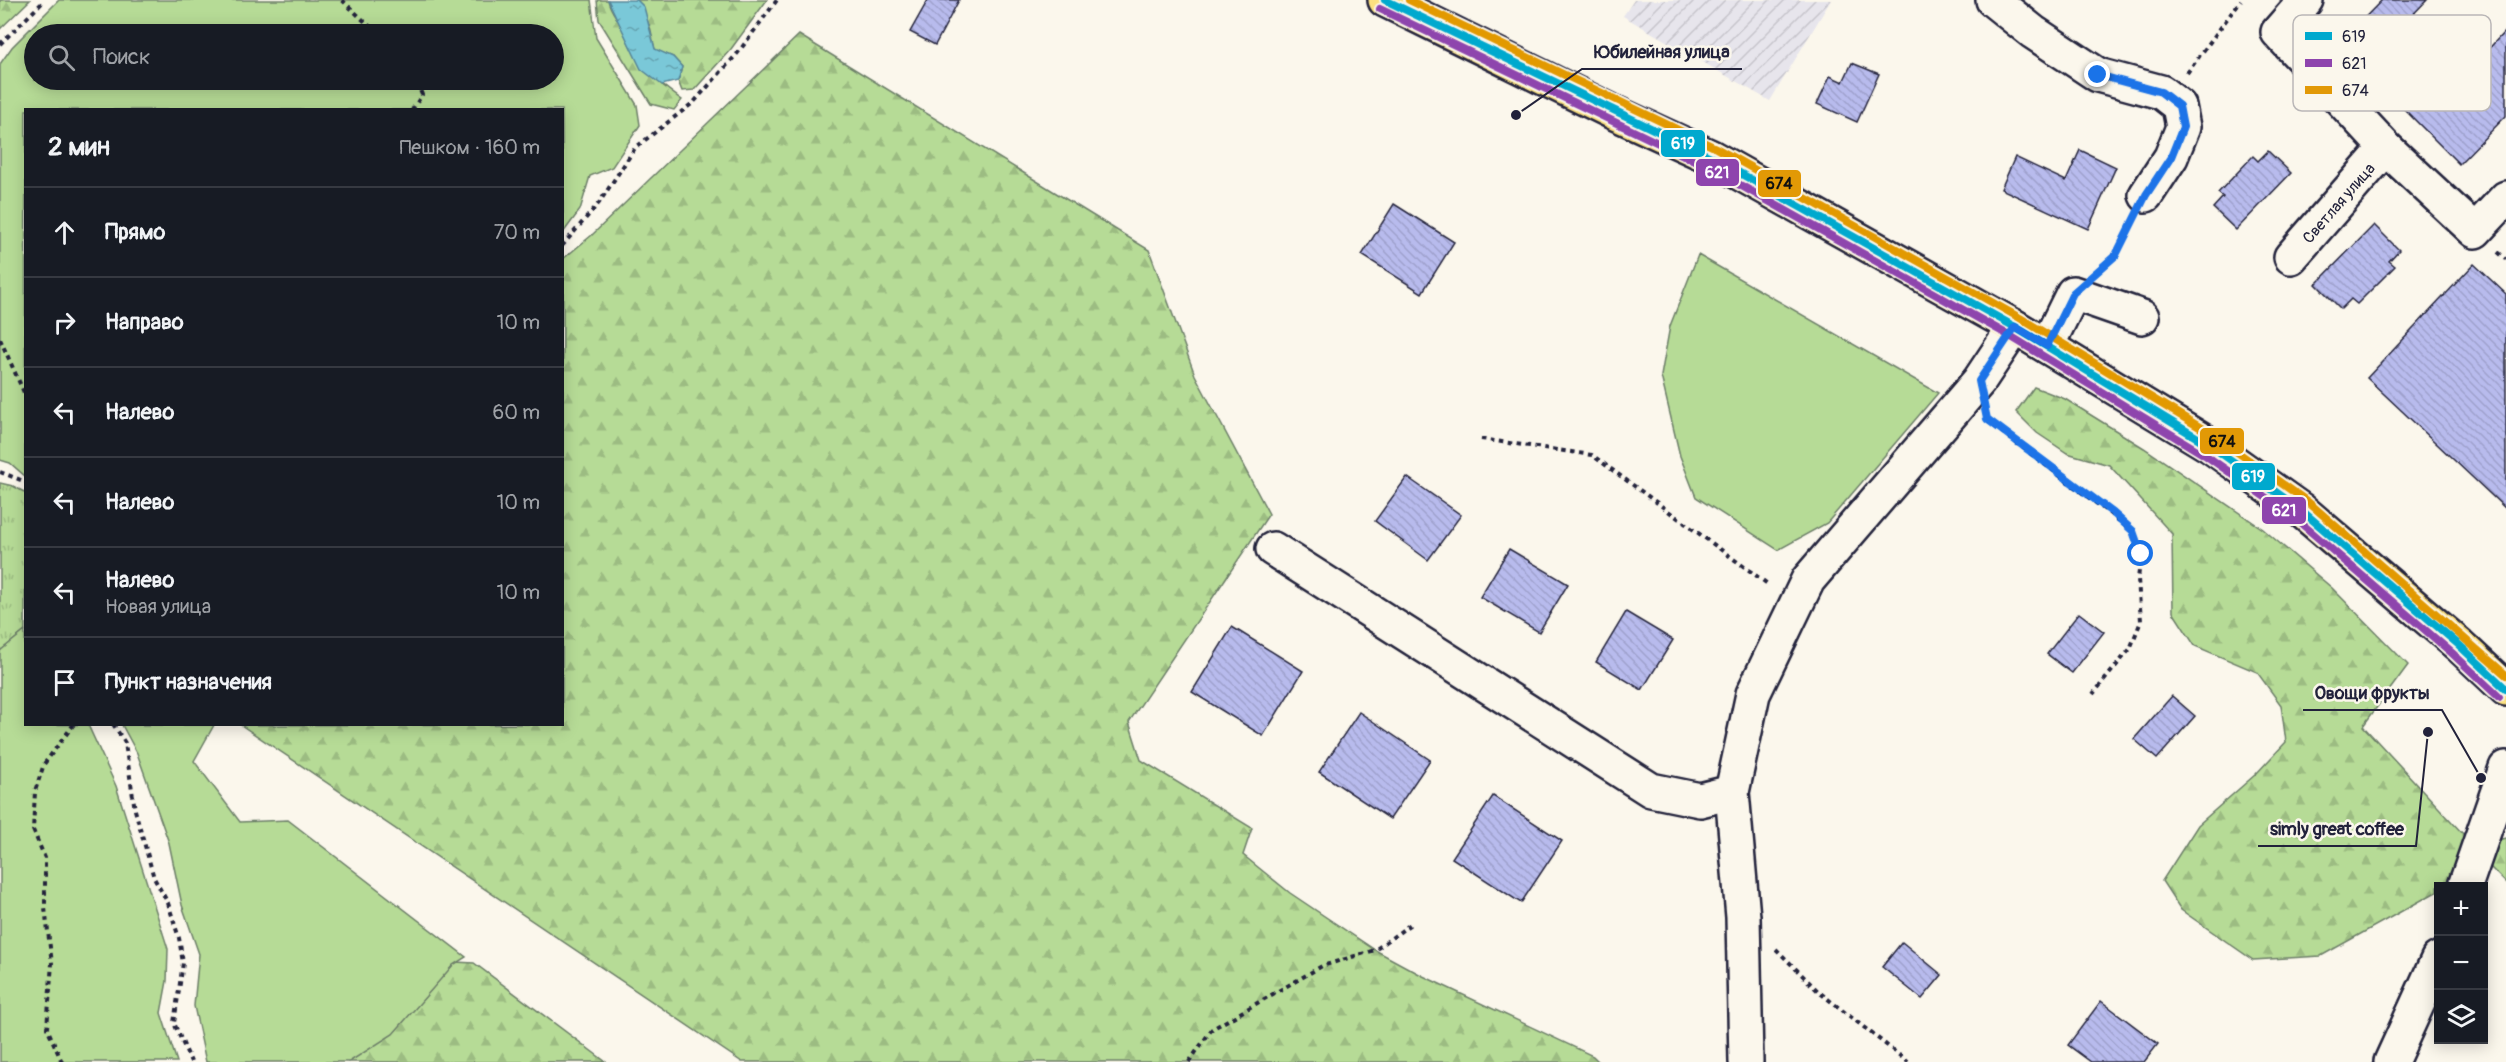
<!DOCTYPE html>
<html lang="ru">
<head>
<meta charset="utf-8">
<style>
  :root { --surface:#171b24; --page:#20242c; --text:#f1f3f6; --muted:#9ea1a6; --line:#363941 }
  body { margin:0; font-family:Pangolin,sans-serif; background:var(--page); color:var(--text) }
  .controls { position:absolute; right:18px; bottom:18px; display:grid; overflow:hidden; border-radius:0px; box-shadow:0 3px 15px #0003 }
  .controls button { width:54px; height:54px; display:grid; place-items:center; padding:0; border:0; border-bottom:2px solid var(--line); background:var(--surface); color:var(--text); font:30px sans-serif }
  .stop { position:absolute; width:18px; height:18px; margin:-14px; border:4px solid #1a73e8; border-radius:50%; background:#fff }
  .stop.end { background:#1a73e8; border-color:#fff; box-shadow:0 2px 6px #0008 }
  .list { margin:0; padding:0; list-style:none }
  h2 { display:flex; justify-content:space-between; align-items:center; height:78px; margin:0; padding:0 24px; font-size:26px }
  h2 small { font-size:20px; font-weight:400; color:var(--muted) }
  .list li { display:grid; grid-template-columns:39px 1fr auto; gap:18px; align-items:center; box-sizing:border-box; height:90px; padding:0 24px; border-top:2px solid var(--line) }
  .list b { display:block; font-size:22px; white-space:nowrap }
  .list p { margin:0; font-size:20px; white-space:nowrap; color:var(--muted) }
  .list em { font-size:20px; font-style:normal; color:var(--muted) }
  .icon { flex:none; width:33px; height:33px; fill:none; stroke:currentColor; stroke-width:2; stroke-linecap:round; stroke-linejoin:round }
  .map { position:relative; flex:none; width:2506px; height:1062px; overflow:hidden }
  .search { position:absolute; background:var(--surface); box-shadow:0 3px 15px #0003; left:24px; top:24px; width:540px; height:66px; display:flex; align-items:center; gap:15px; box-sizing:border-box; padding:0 21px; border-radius:33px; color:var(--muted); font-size:22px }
  .panel { position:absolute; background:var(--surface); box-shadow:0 3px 15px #0003; left:24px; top:108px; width:540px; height:618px; border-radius:0px }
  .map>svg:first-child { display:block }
  .industrial { fill:url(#industrial-furrows) }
  .grass { fill:url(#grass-tufts); stroke:#6c7e68; stroke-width:1.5 }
  .forest { fill:url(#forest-firs); stroke:#6c7e68; stroke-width:1.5 }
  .garden { fill:#b6db96; stroke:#6c7e68; stroke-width:1.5; fill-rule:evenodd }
  .water { fill:url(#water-ripples); stroke:#578699; stroke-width:1.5 }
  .building { fill:url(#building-back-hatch); stroke:#22223b; stroke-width:1.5 }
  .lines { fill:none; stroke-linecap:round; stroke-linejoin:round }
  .minor-casing { stroke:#22223b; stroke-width:38 }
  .major-casing { stroke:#22223b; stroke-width:38 }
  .path { stroke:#22223b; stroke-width:4; stroke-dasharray:4.5 4.5; stroke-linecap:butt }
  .minor { stroke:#fbf7ec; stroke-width:33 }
  .major { stroke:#fbe080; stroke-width:33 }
  .bus-1-casing { stroke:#fbf7ec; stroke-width:12 }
  .bus-2-casing { stroke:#fbf7ec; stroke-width:12 }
  .bus-3-casing { stroke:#fbf7ec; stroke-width:12 }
  .bus-1 { stroke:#00a9ce; stroke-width:8 }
  .bus-2 { stroke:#8e44ad; stroke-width:8 }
  .bus-3 { stroke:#e29906; stroke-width:8 }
  .route { stroke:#1a73e8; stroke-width:8 }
  .labels { text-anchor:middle; stroke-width:5; stroke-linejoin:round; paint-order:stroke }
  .street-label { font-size:16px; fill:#22223b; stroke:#fbf7ec }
  .key { fill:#fbf7ec; stroke:#bab7b7; stroke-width:1.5 }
  .key-label { font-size:16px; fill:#22223b }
  .leader { fill:none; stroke:#22223b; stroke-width:2 }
  .callout-dot { fill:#22223b; stroke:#fbf7ec; stroke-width:2 }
  .callout-label { font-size:18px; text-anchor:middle; font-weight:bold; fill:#22223b; stroke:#fbf7ec; stroke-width:5; stroke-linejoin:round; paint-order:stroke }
  .line-badge { stroke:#fbf7ec; stroke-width:2 }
  .badge-label { font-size:16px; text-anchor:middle; font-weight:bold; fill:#fff }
  .pale-badge-label { font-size:16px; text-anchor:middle; font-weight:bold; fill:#111 }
</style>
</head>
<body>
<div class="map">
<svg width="2506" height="1062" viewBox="0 0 2506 1062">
  <defs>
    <pattern id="industrial-furrows" width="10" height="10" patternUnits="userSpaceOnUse" patternTransform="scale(1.5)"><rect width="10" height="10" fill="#e7e5ec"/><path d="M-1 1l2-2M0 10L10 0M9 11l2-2" fill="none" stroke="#c6c4cb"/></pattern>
    <pattern id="grass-tufts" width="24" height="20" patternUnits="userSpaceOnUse" patternTransform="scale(1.5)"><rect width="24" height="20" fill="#b6db96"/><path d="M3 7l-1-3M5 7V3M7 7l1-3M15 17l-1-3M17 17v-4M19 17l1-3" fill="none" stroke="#9cbc82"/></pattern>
    <pattern id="forest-firs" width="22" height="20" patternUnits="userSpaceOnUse" patternTransform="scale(1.5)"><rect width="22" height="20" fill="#b6db96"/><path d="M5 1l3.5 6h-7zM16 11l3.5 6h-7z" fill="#9cbc82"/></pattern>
    <pattern id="water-ripples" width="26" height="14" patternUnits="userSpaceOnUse" patternTransform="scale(1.5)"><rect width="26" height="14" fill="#7ac8d8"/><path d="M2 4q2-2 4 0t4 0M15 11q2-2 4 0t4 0" fill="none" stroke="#64a2b0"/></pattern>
    <pattern id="building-back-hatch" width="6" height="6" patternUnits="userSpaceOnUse" patternTransform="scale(1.5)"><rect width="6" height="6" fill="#b8bbed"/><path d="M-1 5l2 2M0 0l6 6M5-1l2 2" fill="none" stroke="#9ea0cc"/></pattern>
  </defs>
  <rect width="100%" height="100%" fill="#fbf7ec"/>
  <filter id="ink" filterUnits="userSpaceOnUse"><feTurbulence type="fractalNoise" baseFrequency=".0167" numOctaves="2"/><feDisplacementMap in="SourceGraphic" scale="12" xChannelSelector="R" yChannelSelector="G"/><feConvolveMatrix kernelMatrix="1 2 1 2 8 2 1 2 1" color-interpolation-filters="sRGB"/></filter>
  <g filter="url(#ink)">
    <path class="industrial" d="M 1634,0 L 1831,0 L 1770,101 L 1623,16 Z"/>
    <path class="grass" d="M 0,483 L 13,486 L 26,493 L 25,631 L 0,651 Z"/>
    <g class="forest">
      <path d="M 0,0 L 30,0 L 0,29 Z"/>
      <path d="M 597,0 L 608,0 C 610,12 619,19 623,29 C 637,67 651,77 682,100 L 674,110 L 651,104 L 599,20 Z"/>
      <path d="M 637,0 L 767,0 L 731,49 L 694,90 L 682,91 L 678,81 L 682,67 L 673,57 L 655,50 L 650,27 Z"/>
      <path d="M 799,35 L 1149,250 L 1195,375 L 1269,514 L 1129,722 L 1141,760 L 1252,828 L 1243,855 L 1290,893 L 1375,950 L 1423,976 L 1593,1056 L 1599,1062 L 742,1062 L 241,725 L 562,724 L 563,259 L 592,235 Z"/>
      <path d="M 2034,387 L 2065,399 L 2144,448 L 2263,529 L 2332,588 L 2408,665 L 2363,726 L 2464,835 L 2479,844 L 2506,838 L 2506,883 L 2487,864 L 2446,886 L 2438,886 L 2438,891 L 2321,956 L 2253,960 L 2181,910 L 2162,881 L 2198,825 L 2256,774 L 2286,742 L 2281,705 L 2257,672 L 2195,646 L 2173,612 L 2172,534 L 2109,465 L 2067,453 L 2037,433 L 2016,412 Z"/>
      <path d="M 455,962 L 474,963 L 606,1062 L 349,1062 L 396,1030 Z"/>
    </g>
    <g class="garden">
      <path d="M 59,0 L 591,0 L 596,38 L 637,105 L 640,125 L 612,167 L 590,176 L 580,210 L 563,233 L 562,110 L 26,110 L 25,476 L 10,463 L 0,460 L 0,64 L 12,47 ZM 554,34 L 554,80 L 34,80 L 34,34 Z"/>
      <path d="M 1698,255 L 1938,393 L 1827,523 L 1778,550 L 1696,497 L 1680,456 L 1661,376 L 1670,326 Z"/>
      <path d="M 25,631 L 26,724 L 88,725 L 116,786 L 168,949 L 167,981 L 161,1013 L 177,1062 L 0,1062 L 0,651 Z"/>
      <path d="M 122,725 L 214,725 L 194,761 L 240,822 L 288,820 L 466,957 L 453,965 L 393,1034 L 349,1062 L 206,1062 L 194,1006 L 199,954 L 182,905 L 169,843 L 137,753 Z"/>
    </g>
    <path class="water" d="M 608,0 L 637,0 L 644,7 L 655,49 L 673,57 L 682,67 L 678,81 L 662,85 L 641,69 Z"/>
    <g class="building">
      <path d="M 928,0 L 959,0 L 935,45 L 910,32 Z"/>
      <path d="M 2382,0 L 2427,0 L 2393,35 L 2450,91 L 2506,30 L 2506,116 L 2459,164 L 2339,44 Z"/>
      <path d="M 1852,63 L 1879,74 L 1857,122 L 1817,104 L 1830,76 L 1843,82 Z"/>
      <path d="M 2080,150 L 2116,167 L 2088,229 L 2001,189 L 2015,157 L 2066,181 Z"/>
      <path d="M 2268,151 L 2291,173 L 2236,230 L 2213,208 L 2223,197 L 2218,193 L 2253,156 L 2258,161 Z"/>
      <path d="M 1394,204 L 1454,242 L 1422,293 L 1362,255 Z"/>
      <path d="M 2374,225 L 2399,250 L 2389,261 L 2395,266 L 2357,304 L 2351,299 L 2341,309 L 2316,284 Z"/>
      <path d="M 2474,264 L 2506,294 L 2506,509 L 2367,378 Z"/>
      <path d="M 1407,477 L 1461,515 L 1428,560 L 1375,521 Z"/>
      <path d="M 1509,549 L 1568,584 L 1539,632 L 1480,597 Z"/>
      <path d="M 1626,612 L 1673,640 L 1642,690 L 1596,662 Z"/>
      <path d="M 2079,613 L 2104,632 L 2072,673 L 2047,654 Z"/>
      <path d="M 1232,627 L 1303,671 L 1263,736 L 1192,692 Z"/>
      <path d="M 2172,696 L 2195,716 L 2157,759 L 2134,739 Z"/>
      <path d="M 1359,712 L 1430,760 L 1390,819 L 1319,772 Z"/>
      <path d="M 1493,796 L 1562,841 L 1521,903 L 1452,858 Z"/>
      <path d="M 1902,942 L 1942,975 L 1922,999 L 1882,967 Z"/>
      <path d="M 2101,1001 L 2158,1044 L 2144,1062 L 2091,1062 L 2068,1045 Z"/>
    </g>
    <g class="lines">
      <g class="minor-casing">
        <g id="minor">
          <path d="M 1993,0 L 2033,32 L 2098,75 L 2161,92 L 2179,106 L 2183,127 L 2171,157 L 2146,195"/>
          <path d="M 2306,0 L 2278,32 L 2386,148 L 2475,231 L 2506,198"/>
          <path id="s1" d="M 2291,257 L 2386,148"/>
          <path d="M 2047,346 L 2073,293 L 2142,317"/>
          <path d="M 1273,549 L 1651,790 L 1700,800 L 1732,792"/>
          <path d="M 2465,886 L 2506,768"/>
          <path d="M 1746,1062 L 1743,917 L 1732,792 L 1753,694 L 1808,580 L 1979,381 L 2015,327"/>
          <path d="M 2391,1062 L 2438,959"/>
        </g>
      </g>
      <g class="major-casing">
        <path id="major" d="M 1385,0 L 1615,113 L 1711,157 L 2015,327 L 2211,446 L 2301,510 L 2459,645 L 2506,689"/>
      </g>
      <g class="path">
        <path d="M 342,0 L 378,34"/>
        <path d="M 0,44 L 45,0"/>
        <path d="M 2187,73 L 2241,0"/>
        <path d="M 412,110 L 422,95 L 416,80"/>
        <path d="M 562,246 L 599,203 L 635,148 L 694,102 L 737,54 L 777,0"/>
        <path d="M 2498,252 L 2506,259"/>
        <path d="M 2099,270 L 2116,255 L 2132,223"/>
        <path d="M 0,339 L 26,397"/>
        <path d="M 1987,420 L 2133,531 L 2141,554 L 2138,579 L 2141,621 L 2130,649 L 2093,694"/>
        <path d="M 1481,439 L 1592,455 L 1769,585"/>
        <path d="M 0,472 L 26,482"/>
        <path d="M 113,724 L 125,743 L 135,810 L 154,878 L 168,903 L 179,938 L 183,963 L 174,1023 L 191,1062"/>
        <path d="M 1776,949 L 1819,992 L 1908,1062"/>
        <path d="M 62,1062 L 47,1028 L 52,963 L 45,908 L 45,858 L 33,830 L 35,791 L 44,764 L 74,724"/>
        <path d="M 1189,1062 L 1212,1029 L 1322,966 L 1375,950 L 1412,923"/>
      </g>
      <use href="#minor" class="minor"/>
      <use href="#major" class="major"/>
      <g class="bus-1-casing">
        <path id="bus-1" d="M 1385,0 L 1711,157 L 2015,327 L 2211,446 L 2301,510 L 2459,645 L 2506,689"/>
      </g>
      <g class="bus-2-casing">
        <path id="bus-2" d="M 1380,9 L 1706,166 L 2010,336 L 2205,455 L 2295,518 L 2452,653 L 2499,697"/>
      </g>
      <g class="bus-3-casing">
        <path id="bus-3" d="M 1409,0 L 1716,148 L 2020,318 L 2216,437 L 2308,502 L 2506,675"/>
      </g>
      <use href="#bus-1" class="bus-1"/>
      <use href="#bus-2" class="bus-2"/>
      <use href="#bus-3" class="bus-3"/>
    </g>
  </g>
  <g class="lines" filter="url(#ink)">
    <path class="route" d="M 2098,75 L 2161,92 L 2179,106 L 2183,127 L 2171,157 L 2146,195 L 2116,255 L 2073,293 L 2047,346 L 2015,327 L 1979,381 L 1987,419 L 2113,513 L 2133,531 L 2141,554"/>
  </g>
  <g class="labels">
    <g class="street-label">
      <text dy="6" stroke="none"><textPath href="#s1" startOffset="72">Светлая улица</textPath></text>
    </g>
  </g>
  <rect x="2293" y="15" width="198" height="96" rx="9" class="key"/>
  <rect x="2305" y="32" width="27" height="8" fill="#00a9ce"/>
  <rect x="2305" y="59" width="27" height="8" fill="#8e44ad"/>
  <rect x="2305" y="86" width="27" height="8" fill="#e29906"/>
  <g class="key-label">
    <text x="2342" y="42">619</text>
    <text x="2342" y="69">621</text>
    <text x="2342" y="96">674</text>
  </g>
  <path class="leader" d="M1516 115L1582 69H1742M2481 778L2442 710H2303M2428 732L2416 846H2258"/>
  <g class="callout-dot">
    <circle cx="1516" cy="115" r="6"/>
    <circle cx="2481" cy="778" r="6"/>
    <circle cx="2428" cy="732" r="6"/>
  </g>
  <g class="callout-label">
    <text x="1662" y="58">Юбилейная улица</text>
    <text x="2372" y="699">Овощи фрукты</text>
    <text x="2337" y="835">simly great coffee</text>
  </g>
  <g class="line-badge">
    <rect x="1660" y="129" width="46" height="29" rx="6" fill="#00a9ce"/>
    <rect x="1695" y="158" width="45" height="29" rx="6" fill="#8e44ad"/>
    <rect x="1757" y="169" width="45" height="29" rx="6" fill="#e29906"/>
    <rect x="2199" y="427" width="46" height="28" rx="6" fill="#e29906"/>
    <rect x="2231" y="462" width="45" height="29" rx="6" fill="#00a9ce"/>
    <rect x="2261" y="496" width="46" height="29" rx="6" fill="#8e44ad"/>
  </g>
  <g class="badge-label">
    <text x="1683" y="149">619</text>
    <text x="1717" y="178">621</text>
    <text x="2253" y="482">619</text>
    <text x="2284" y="516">621</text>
  </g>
  <g class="pale-badge-label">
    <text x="1779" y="189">674</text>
    <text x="2222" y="447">674</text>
  </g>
</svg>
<div class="controls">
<button>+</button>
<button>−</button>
<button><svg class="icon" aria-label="layers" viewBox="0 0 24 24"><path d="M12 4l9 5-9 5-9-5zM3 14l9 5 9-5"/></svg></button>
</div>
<div class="stop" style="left:2141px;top:554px"></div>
<div class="stop end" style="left:2098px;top:75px"></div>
<div class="search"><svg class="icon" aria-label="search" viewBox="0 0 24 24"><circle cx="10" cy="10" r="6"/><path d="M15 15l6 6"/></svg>Поиск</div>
<section class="panel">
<h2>2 мин<small>Пешком · 160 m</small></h2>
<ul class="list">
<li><svg class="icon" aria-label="ahead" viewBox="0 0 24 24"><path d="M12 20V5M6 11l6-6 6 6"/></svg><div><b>Прямо</b></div><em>70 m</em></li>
<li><svg class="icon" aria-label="right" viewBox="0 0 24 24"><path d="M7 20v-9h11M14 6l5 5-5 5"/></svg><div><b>Направо</b></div><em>10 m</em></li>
<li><svg class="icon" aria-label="left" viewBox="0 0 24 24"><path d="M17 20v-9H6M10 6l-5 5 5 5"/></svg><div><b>Налево</b></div><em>60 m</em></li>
<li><svg class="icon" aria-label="left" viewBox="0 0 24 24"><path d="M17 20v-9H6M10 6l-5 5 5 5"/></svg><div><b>Налево</b></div><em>10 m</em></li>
<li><svg class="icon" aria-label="left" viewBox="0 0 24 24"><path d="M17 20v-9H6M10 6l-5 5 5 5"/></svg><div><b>Налево</b><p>Новая улица</p></div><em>10 m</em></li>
<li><svg class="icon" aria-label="arrive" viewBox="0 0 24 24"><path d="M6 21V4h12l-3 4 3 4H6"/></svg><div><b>Пункт назначения</b></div></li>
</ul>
</section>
</div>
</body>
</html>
